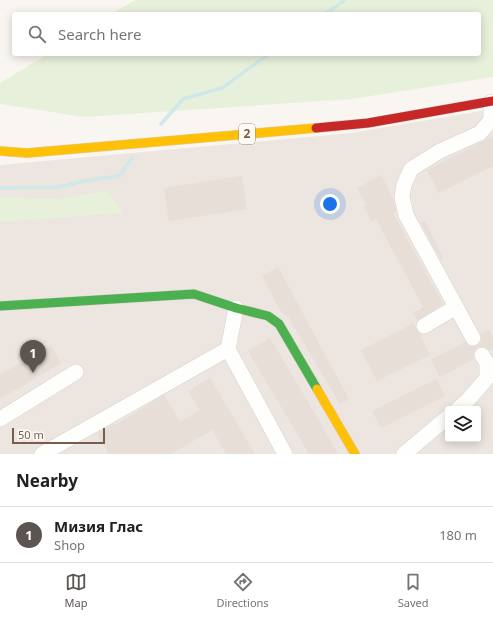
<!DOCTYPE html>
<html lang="en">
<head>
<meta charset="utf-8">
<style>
  :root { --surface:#fff; --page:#f2f2f2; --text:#202124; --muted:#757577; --line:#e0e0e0; --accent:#5c5450 }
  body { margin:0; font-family:"Noto Sans",sans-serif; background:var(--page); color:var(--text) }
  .controls { position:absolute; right:12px; bottom:12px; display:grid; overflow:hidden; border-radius:4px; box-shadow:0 2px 10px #0003 }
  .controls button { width:36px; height:36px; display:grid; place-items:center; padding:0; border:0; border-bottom:1px solid var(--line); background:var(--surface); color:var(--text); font:20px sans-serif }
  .scale { position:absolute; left:12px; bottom:10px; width:93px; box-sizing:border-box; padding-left:4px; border:2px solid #7a5c4d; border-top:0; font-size:11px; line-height:14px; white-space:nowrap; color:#7a5c4d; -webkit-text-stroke:3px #fffaf3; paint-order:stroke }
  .you { position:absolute; left:330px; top:204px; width:14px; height:14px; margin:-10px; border:3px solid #fff; border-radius:50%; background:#1a73e8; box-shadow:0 0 0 6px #1a73e833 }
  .badge { display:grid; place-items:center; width:26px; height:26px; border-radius:50%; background:var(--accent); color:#fff; font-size:13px; font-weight:700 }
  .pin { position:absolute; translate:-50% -33px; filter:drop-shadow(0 1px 2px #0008) }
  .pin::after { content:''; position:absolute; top:21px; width:14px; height:12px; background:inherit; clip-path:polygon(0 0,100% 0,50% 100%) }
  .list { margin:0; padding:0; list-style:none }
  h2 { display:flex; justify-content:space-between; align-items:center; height:52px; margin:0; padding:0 16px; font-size:17px }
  h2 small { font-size:13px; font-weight:400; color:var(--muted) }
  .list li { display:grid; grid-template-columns:26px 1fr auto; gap:12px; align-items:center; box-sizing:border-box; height:56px; padding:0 16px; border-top:1px solid var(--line) }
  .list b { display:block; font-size:15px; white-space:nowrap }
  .list p { margin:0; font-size:13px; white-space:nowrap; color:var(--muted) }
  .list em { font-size:13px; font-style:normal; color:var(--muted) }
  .icon { flex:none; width:22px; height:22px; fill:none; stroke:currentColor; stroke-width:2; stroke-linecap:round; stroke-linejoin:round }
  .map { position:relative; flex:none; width:493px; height:454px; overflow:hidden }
  .search { position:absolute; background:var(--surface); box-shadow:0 2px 10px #0003; left:12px; right:12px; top:12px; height:44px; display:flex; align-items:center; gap:10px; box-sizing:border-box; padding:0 14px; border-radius:4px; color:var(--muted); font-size:15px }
  .sheet { height:108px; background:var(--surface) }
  nav { display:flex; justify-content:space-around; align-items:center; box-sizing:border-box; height:56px; border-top:1px solid var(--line); background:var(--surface); font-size:11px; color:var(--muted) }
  nav a { display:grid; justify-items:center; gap:2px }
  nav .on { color:var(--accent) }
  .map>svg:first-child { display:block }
  .industrial { fill:#ede5e0; fill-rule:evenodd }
  .green { fill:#e7f0db }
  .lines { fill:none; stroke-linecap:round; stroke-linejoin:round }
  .stream { stroke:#d0e8ea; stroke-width:3.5 }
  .building { fill:#e6ded7 }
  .street-casing { stroke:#d7d1cb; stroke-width:16 }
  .fast-casing { stroke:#d9d2cb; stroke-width:10 }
  .slow-casing { stroke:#d9d2cb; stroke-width:10 }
  .jam-casing { stroke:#d9d2cb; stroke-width:10 }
  .street { stroke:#fefefd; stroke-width:15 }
  .fast { stroke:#4caf50; stroke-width:9 }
  .slow { stroke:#ffc107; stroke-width:9 }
  .jam { stroke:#c62828; stroke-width:9 }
  .labels { text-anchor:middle; stroke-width:3; stroke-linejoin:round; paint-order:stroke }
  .shield { fill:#fffaf3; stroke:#a28b7f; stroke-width:1 }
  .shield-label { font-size:12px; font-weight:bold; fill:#7a5c4d }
</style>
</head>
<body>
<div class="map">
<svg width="493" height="454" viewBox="0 0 493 454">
  <rect width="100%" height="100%" fill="#f9f5f0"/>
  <path class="industrial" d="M 493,109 L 493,454 L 0,454 L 0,165 L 352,133 ZM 448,409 L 478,409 L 478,439 L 448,439 Z"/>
  <g class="green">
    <path d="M 135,0 L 493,0 L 493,77 L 351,99 L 84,117 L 0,104 L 0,83 L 48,54 L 479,54 L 479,14 L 112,14 Z"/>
    <path d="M 106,191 L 121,209 L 122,213 L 0,222 L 0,197 L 54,199 Z"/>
  </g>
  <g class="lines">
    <g class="stream">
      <path d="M 325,14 L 345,0"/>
      <path d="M 161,124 L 183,99 L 222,88 L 269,54"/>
      <path d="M 0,188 L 60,187 L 84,181 L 119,176 L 132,158"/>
    </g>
  </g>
  <g class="building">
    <path d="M 493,136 L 493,166 L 439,193 L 427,170 Z"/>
    <path d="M 381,175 L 393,198 L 396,211 L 393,213 L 443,304 L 417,321 L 413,313 L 423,307 L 376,219 L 371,221 L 364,207 L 367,206 L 357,188 Z"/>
    <path d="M 242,176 L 247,209 L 169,221 L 164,188 Z"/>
    <path d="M 425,221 L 443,258 L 441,260 L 421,223 Z"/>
    <path d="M 278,267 L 349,399 L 340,404 L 289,318 L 280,310 L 262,276 Z"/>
    <path d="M 414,323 L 430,355 L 377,381 L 361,350 Z"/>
    <path d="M 489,330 L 493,337 L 493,349 L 490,351 L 486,347 L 478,347 L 474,351 L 474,359 L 440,377 L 431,360 L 465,342 L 469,346 L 477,346 L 481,342 L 481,334 Z"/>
    <path d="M 270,338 L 314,412 L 338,454 L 309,454 L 248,351 Z"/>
    <path d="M 51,345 L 61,363 L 0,399 L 0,375 Z"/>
    <path d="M 210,378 L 255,454 L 226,454 L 212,430 L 171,454 L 109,454 L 97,433 L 114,424 L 115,425 L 164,395 L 180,422 L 200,410 L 188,391 Z"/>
    <path d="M 436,379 L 445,396 L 381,428 L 372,411 Z"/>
  </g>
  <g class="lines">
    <g class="street-casing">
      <g id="street">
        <path d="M 424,326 L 456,307"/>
        <path d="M 473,338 L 406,215 L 402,197 L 404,185 L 411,169 L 440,151 L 480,133 L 491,120 L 491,102"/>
        <path d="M 228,349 L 285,454"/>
        <path d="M 458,409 L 468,400 L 487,378 L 487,363 L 482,355"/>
        <path d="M 0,419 L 76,372"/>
        <path d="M 42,454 L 228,349 L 236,308"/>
        <path d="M 404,454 L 448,417"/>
      </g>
    </g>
    <g class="fast-casing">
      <path id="fast" d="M 0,306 L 194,294 L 236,308 L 268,316 L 279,324 L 317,389"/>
    </g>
    <g class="slow-casing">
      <g id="slow">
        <path d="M 0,151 L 27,153 L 316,128"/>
        <path d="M 317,389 L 355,454"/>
      </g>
    </g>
    <g class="jam-casing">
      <path id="jam" d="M 316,128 L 368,123 L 493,101"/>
    </g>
    <use href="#street" class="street"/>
    <use href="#fast" class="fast"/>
    <use href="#slow" class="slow"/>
    <use href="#jam" class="jam"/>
  </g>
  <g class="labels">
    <rect class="shield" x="239" y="124" width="16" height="20" rx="3"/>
    <g class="shield-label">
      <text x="247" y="138">2</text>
    </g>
  </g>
</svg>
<div class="controls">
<button><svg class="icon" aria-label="layers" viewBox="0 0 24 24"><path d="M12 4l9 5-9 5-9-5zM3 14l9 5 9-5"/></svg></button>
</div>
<div class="scale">50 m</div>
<div class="you"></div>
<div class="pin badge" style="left:33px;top:373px">1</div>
<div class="search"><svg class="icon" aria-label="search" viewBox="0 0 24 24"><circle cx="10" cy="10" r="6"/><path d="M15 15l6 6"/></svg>Search here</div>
</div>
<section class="sheet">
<h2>Nearby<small></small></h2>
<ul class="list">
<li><span class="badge">1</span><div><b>Мизия Глас</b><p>Shop</p></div><em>180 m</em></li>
</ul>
</section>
<nav>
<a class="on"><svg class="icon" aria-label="map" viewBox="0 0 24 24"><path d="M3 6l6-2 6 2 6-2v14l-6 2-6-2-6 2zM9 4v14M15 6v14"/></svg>Map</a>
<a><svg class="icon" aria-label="directions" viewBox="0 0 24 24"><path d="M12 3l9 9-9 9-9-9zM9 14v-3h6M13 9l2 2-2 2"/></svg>Directions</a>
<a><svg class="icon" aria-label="saved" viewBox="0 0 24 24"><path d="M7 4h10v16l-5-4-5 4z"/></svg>Saved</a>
</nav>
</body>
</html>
